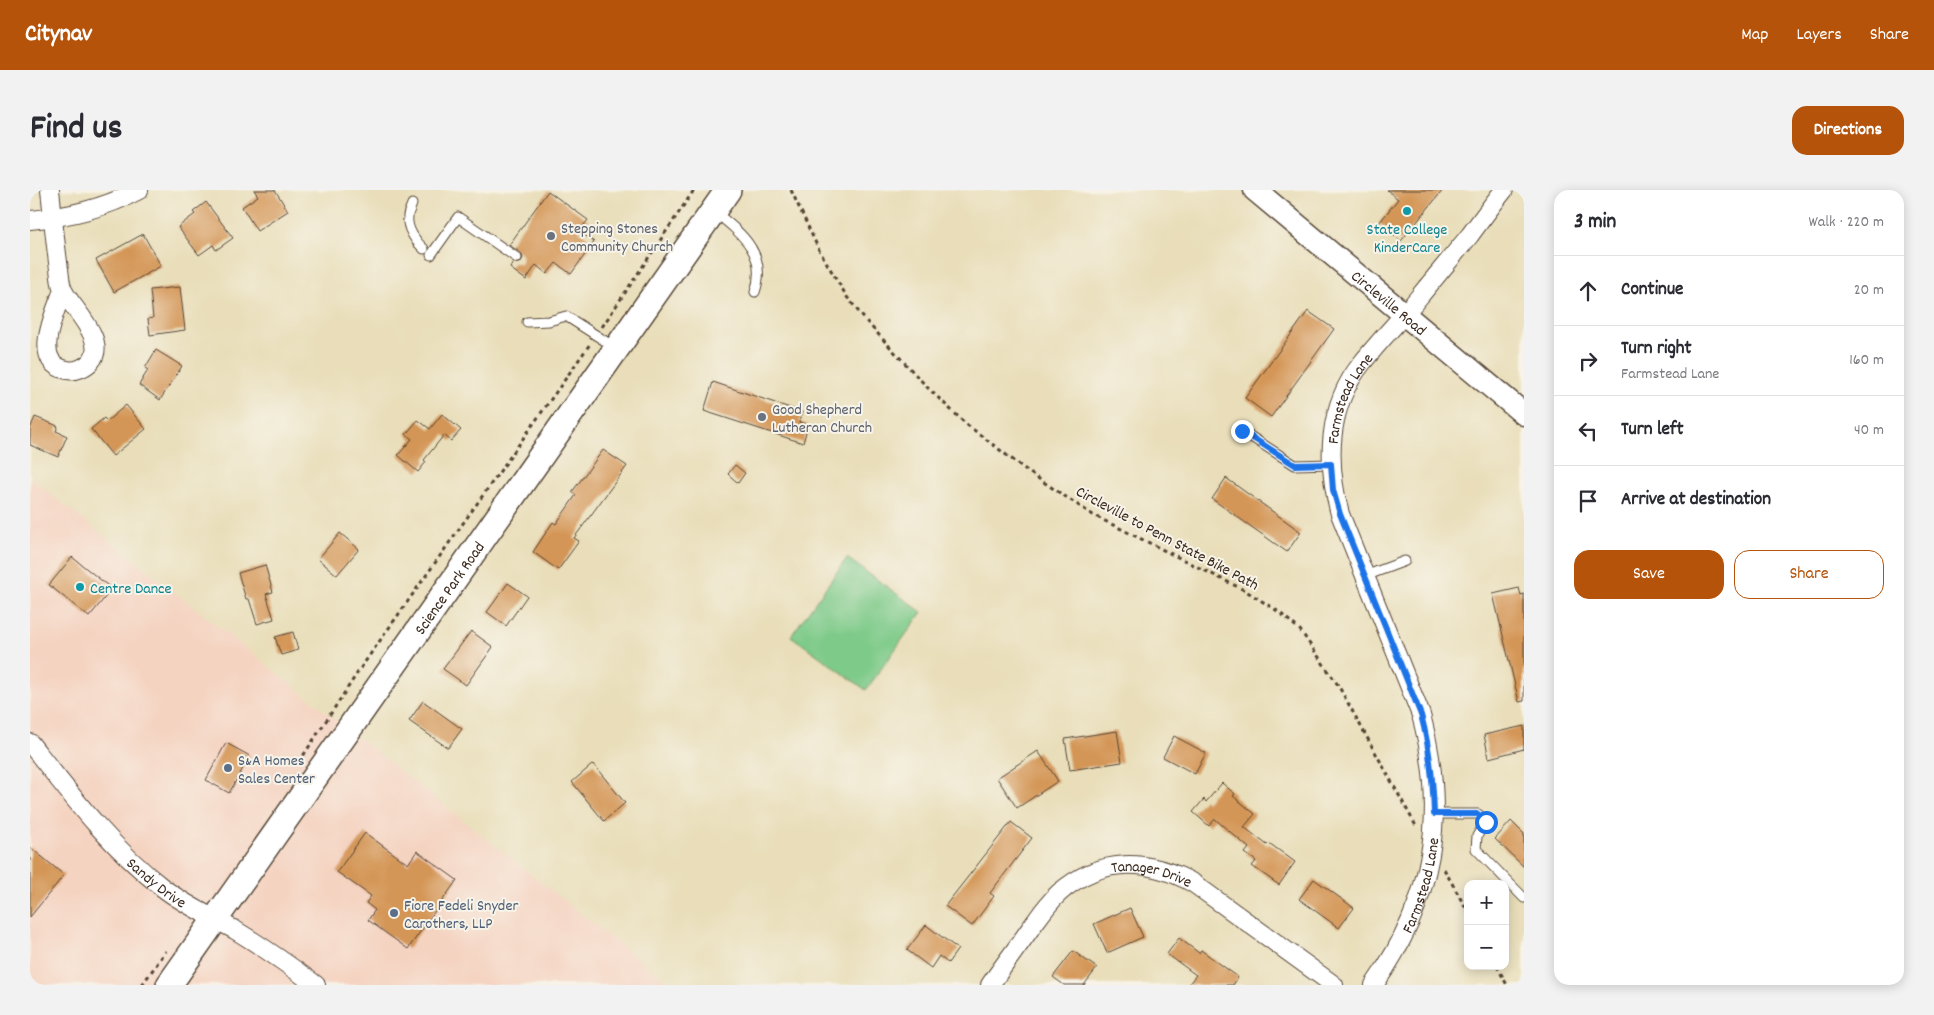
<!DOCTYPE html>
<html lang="en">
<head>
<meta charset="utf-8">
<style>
  :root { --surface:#fff; --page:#f2f2f3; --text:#2b2b33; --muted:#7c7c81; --line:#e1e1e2; --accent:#b45309 }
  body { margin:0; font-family:Dekko,sans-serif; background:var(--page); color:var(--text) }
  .controls { position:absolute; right:15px; bottom:15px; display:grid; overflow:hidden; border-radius:10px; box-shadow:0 2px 12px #0003 }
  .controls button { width:45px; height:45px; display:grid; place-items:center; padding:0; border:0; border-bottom:1px solid var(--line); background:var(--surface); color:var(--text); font:25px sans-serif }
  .stop { position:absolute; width:15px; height:15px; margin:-11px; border:4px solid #1a73e8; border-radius:50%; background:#fff }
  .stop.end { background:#1a73e8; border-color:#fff; box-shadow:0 1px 5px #0008 }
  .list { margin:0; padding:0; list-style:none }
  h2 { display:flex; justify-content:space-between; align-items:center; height:65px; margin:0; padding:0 20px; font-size:21px }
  h2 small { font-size:16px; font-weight:400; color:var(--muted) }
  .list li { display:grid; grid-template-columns:32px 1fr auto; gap:15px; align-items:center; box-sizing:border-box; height:70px; padding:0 20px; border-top:1px solid var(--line) }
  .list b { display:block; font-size:19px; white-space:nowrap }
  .list p { margin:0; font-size:16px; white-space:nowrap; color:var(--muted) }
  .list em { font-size:16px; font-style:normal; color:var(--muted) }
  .actions { display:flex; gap:10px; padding:15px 20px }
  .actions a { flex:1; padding:11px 0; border:1px solid var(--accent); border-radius:15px; text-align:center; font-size:18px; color:var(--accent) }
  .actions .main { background:var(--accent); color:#fff }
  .icon { flex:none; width:28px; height:28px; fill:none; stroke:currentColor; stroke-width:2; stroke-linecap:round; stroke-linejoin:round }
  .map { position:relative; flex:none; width:1494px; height:795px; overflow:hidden; border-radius:15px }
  header { display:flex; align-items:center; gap:30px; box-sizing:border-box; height:70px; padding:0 25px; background:var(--accent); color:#fff }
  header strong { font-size:24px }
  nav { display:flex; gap:28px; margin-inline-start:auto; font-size:18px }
  .intro { display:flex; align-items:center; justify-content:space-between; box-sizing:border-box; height:120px; padding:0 30px }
  h1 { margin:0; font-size:35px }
  .button { padding:12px 22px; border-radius:15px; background:var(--accent); color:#fff; font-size:18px; font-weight:700 }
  main { display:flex; gap:30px; padding:0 30px }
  aside { flex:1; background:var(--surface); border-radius:15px; box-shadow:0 2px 12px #0003 }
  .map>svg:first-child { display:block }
  .built { fill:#f5d3c1 }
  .green { fill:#7eca89; stroke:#5c7a54 }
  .building { fill:#d49657 }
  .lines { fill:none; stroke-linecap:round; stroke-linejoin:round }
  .service-casing { stroke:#554535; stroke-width:11 }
  .minor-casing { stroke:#554535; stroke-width:20 }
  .tertiary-casing { stroke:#554535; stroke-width:25 }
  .secondary-casing { stroke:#554535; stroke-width:28 }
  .path { stroke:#554535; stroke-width:3; stroke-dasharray:4 4; stroke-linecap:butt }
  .service { stroke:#fff; stroke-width:9 }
  .minor { stroke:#fff; stroke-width:18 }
  .tertiary { stroke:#fff; stroke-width:22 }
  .secondary { stroke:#fff; stroke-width:25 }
  .route { stroke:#1a73e8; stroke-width:6 }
  .culture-dot { fill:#0f9aa8; stroke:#f7f3e8; stroke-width:2 }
  .worship-dot { fill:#6b7280; stroke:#f7f3e8; stroke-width:2 }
  .service-dot { fill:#5c6f8a; stroke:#f7f3e8; stroke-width:2 }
  .labels { text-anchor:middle; stroke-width:4; stroke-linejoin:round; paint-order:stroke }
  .worship-label { font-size:16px; fill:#5b616d; stroke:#f7f3e8; text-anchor:start }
  .culture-label { font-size:16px; fill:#0d838f; stroke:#f7f3e8 }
  .street-label { font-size:16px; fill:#3b2a1e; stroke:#f7f3e8 }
  .service-label { font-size:16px; fill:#4e5e75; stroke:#f7f3e8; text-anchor:start }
</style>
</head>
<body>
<header>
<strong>Citynav</strong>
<nav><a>Map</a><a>Layers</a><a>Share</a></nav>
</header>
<div class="intro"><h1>Find us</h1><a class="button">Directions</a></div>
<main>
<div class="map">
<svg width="1494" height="795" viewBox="0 0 1494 795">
  <rect width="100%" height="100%" fill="#f7f3e8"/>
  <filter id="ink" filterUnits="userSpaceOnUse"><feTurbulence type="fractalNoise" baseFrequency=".02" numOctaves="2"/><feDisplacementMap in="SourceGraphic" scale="10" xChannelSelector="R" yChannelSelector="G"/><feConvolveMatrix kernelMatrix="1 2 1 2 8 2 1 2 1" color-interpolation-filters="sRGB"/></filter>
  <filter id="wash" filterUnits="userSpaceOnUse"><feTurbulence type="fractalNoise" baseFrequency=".0096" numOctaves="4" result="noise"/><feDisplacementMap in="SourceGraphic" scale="20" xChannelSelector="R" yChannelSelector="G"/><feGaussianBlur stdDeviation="1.12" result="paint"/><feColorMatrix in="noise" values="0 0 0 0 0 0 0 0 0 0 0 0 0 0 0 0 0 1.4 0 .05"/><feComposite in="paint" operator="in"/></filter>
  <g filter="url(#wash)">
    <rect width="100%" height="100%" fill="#e9deb9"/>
    <path class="built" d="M 0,288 L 71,344 L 641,795 L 0,795 Z"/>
    <path class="green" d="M 817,368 L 892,422 L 836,500 L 761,446 Z"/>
    <g id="blocks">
      <g class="building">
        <path d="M 224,0 L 245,0 L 258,21 L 227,41 L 212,17 L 228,6 Z"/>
        <path d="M 1357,0 L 1413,0 L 1371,51 L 1349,33 L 1368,9 Z"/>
        <path d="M 518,1 L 558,30 L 549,41 L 564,52 L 541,84 L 526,73 L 517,84 L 506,75 L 496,90 L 480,78 L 483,73 L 490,73 L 493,68 L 491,63 L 479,55 Z"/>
        <path d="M 176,12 L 203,48 L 186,60 L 183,55 L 169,65 L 148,37 L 165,24 L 163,22 Z"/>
        <path d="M 113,44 L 131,76 L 84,102 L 66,70 Z"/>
        <path d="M 150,97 L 155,140 L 120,145 L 118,129 L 123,128 L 120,100 Z"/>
        <path d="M 1278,121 L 1304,139 L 1241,227 L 1215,208 Z"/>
        <path d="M 126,160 L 152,176 L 130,210 L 109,195 L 118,180 L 115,178 Z"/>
        <path d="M 683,192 L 772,222 L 769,232 L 778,235 L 773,253 L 674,221 Z"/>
        <path d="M 96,215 L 116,239 L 83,266 L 61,239 L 74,228 L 77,231 Z"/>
        <path d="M 412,224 L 431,240 L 421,251 L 414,245 L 394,270 L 396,272 L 388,282 L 368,265 L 382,249 L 376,244 L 388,230 L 400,239 Z"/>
        <path d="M 5,227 L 28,236 L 26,241 L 37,246 L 28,267 L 0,255 L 0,239 Z"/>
        <path d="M 573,260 L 597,276 L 544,348 L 549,351 L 528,380 L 503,362 L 523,332 L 526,334 L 546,305 L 542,302 Z"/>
        <path d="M 705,275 L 715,283 L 708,293 L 698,284 Z"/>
        <path d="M 1196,288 L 1271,342 L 1257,362 L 1182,309 Z"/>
        <path d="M 310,343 L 329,359 L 307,385 L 288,369 Z"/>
        <path d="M 42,367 L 82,399 L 59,427 L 19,395 Z"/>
        <path d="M 235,375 L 243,402 L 236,404 L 244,429 L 227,434 L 219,409 L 216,409 L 208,383 Z"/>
        <path d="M 478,393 L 497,406 L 476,436 L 457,422 Z"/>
        <path d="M 1489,398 L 1491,405 L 1494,404 L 1494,511 L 1489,512 L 1463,404 Z"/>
        <path d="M 441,441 L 463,457 L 436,495 L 413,479 Z"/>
        <path d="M 263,442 L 268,460 L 251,465 L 245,447 Z"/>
        <path d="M 393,511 L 432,539 L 418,558 L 379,531 Z"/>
        <path d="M 1494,536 L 1494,559 L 1459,568 L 1454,545 Z"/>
        <path d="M 1087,541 L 1092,572 L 1040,580 L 1035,549 Z"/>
        <path d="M 1144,546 L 1176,563 L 1165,584 L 1133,567 Z"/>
        <path d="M 196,553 L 220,566 L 199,603 L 176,590 Z"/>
        <path d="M 1008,561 L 1028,591 L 987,618 L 967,588 Z"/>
        <path d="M 563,574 L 595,613 L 574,631 L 542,592 Z"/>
        <path d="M 1192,593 L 1205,604 L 1203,606 L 1225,624 L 1214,637 L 1237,655 L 1239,653 L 1265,672 L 1249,695 L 1222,676 L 1226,671 L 1215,663 L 1219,658 L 1185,629 L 1179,636 L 1163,622 L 1174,609 L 1176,612 Z"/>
        <path d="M 1481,631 L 1494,644 L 1494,677 L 1465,649 Z"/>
        <path d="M 981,632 L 1002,648 L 960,703 L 964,706 L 942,736 L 915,716 Z"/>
        <path d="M 335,643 L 378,674 L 387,661 L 427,690 L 378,759 L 338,730 L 345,720 L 336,713 L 341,706 L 307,682 Z"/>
        <path d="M 0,657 L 34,685 L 0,727 Z"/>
        <path d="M 1284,689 L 1324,718 L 1309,738 L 1269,709 Z"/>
        <path d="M 1100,718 L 1113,747 L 1077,763 L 1064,734 Z"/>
        <path d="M 896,735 L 928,759 L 918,773 L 909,766 L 901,778 L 877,760 Z"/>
        <path d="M 1149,748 L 1169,763 L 1171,760 L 1208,787 L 1203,795 L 1158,795 L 1166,785 L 1137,764 Z"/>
        <path d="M 1043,761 L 1067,778 L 1054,795 L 1034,795 L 1023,787 Z"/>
      </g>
    </g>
  </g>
  <g filter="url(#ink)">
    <use href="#blocks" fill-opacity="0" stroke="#554535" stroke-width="1"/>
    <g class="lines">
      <g class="service-casing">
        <g id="service">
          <path d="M 382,14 C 381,18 378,22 378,26 C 376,38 386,52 394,59"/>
          <path d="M 685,22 C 712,44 738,64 725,102"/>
          <path d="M 401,65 L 428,27 L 487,68"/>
          <path d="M 497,132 L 519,131 L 536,126 L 586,158"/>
          <path d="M 1212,241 L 1265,275 L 1301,274"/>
          <path d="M 1335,386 L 1375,371"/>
          <path d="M 1404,624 L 1448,624 L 1456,632 L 1447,646 L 1446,659 L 1494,708"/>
        </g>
      </g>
      <g class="minor-casing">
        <g id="minor">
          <path d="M 20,0 C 23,26 25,53 29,79 C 30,86 30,95 34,102 C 43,119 78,151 61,171 C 56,177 46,182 37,180 C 0,173 25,123 33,100"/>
          <path d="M 0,30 C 38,27 75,18 109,0"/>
          <path id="s1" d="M 0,553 C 41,605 80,657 133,698 C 155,715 180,726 205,740 C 232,756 260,776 286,795"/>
          <path id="s2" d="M 960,795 C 973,776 987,758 1000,739 C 1009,727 1018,713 1029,703 C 1070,667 1117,668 1163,693 L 1304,795"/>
          <path id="s3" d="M 1344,795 C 1403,711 1418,625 1391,525 L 1310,324 C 1296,272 1297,216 1332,173 C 1350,150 1371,129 1389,107 C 1406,86 1423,66 1440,45 C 1451,30 1462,15 1474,0"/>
        </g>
      </g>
      <g class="tertiary-casing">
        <g id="tertiary">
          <path id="s4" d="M 1225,0 L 1494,224"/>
        </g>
      </g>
      <g class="secondary-casing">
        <g id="secondary">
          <path id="s5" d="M 139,795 L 698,0"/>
        </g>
      </g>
      <g class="path">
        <path d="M 761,0 L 789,60 L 817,107 L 836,131 L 897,197 L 936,234 L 1000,283 L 1063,325 L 1216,401 L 1249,422 L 1270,440 L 1308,495 L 1386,636"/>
        <path d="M 572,137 L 664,0"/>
        <path d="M 269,572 L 332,476 L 560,154"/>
        <path d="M 1414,679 L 1438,722"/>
        <path d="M 1467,776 L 1477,795"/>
        <path d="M 112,795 L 136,761"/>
      </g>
      <use href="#service" class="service"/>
      <use href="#minor" class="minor"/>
      <use href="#tertiary" class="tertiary"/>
      <use href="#secondary" class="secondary"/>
    </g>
  </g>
  <g class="lines" filter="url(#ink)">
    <path class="route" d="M 1212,241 L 1265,275 L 1301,274 L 1303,300 L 1310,324 L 1391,525 C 1400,558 1403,589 1404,624 L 1448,624 L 1456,632"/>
  </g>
  <g class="culture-dot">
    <circle cx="1377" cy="21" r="5"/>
    <circle cx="50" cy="397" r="5"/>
  </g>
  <g class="worship-dot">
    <circle cx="521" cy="46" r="5"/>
    <circle cx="732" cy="227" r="5"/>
  </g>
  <g class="service-dot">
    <circle cx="198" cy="578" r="5"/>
    <circle cx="364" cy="723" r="5"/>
  </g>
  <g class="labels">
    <g class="worship-label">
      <text x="531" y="43">Stepping Stones<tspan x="531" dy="18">Community Church</tspan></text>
      <text x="742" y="224">Good Shepherd<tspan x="742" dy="18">Lutheran Church</tspan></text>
    </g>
    <g class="culture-label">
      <text x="1377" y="44">State College<tspan x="1377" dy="18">KinderCare</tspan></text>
      <text x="60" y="403" text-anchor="start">Centre Dance</text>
    </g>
    <g class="street-label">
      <text dy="6" stroke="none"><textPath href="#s4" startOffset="175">Circleville Road</textPath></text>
      <text dy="6" stroke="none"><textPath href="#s3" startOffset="621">Farmstead Lane</textPath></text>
      <text transform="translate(1138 347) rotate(28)" y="6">Circleville to Penn State Bike Path</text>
      <text dy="6" stroke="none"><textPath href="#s5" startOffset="486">Science Park Road</textPath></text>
      <text dy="6" stroke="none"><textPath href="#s2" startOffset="216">Tanager Drive</textPath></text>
      <text dy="6" stroke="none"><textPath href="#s1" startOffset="189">Sandy Drive</textPath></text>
      <text dy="6" stroke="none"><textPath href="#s3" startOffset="111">Farmstead Lane</textPath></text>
    </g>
    <g class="service-label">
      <text x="208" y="575">S&amp;A Homes<tspan x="208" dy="18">Sales Center</tspan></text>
      <text x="374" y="720">Fiore Fedeli Snyder<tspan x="374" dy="18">Carothers, LLP</tspan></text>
    </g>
  </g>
</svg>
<div class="controls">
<button>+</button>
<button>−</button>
</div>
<div class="stop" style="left:1456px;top:632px"></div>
<div class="stop end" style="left:1212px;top:241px"></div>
</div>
<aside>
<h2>3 min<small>Walk · 220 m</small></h2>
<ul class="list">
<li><svg class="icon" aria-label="ahead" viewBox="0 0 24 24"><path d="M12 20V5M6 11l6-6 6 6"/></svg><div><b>Continue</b></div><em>20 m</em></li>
<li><svg class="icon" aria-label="right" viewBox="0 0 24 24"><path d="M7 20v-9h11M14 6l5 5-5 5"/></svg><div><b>Turn right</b><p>Farmstead Lane</p></div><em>160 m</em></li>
<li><svg class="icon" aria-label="left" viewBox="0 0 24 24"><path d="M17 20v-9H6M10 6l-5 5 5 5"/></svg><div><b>Turn left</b></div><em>40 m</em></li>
<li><svg class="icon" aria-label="arrive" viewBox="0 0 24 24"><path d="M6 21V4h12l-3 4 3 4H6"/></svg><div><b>Arrive at destination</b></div></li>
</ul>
<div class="actions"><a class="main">Save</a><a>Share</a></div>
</aside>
</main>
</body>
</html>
